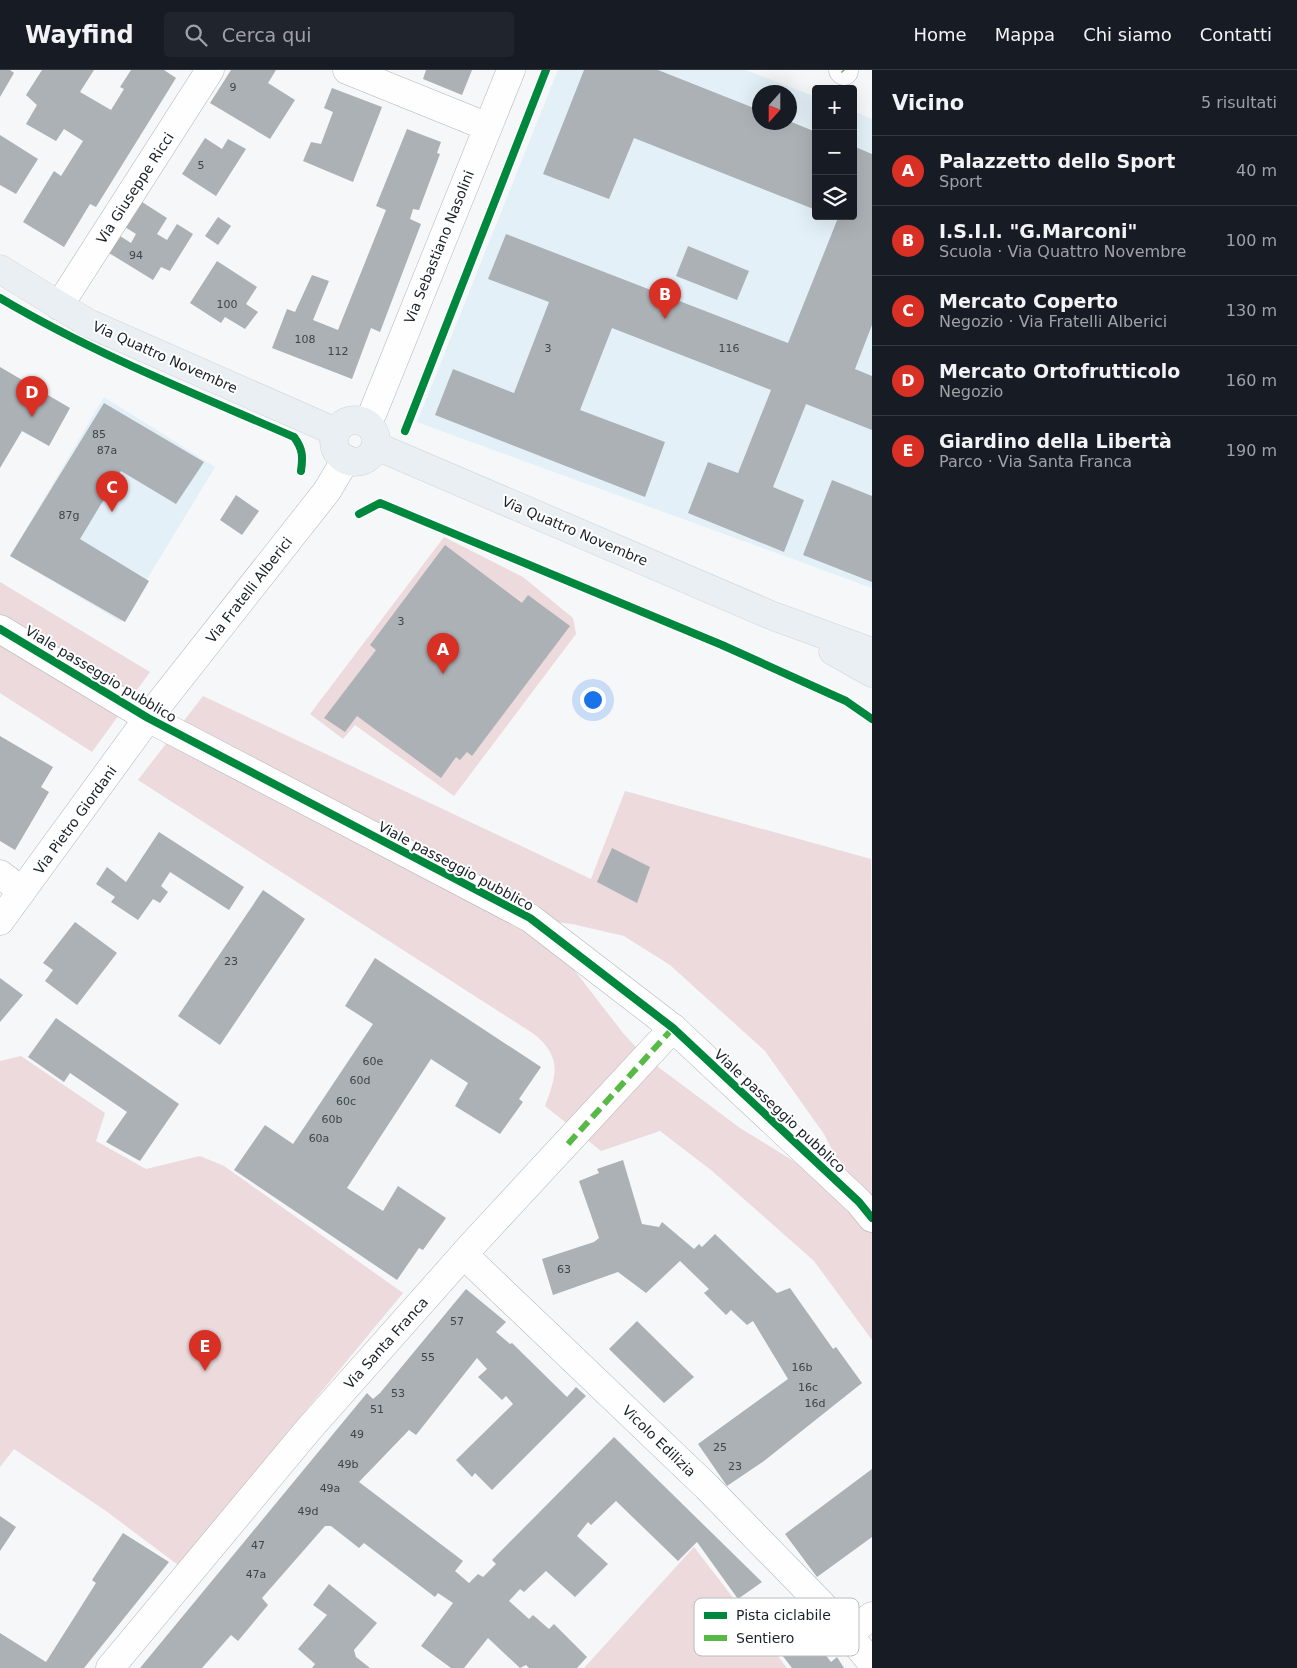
<!DOCTYPE html>
<html lang="it">
<head>
<meta charset="utf-8">
<style>
  :root { --surface:#171b24; --page:#20242c; --text:#f1f3f6; --muted:#9ea1a6; --line:#363941; --accent:#d93025 }
  body { margin:0; font-family:"DejaVu Sans",sans-serif; background:var(--page); color:var(--text) }
  .controls { position:absolute; right:15px; top:15px; display:grid; overflow:hidden; border-radius:5px; box-shadow:0 5px 20px #0002 }
  .controls button { width:45px; height:45px; display:grid; place-items:center; padding:0; border:0; border-bottom:1px solid var(--line); background:var(--surface); color:var(--text); font:25px sans-serif }
  .compass { position:absolute; left:752px; top:15px; width:45px; height:45px; border-radius:50%; background:var(--surface); box-shadow:0 5px 20px #0002; rotate:201deg }
  .you { position:absolute; left:592px; top:629px; width:18px; height:18px; margin:-12px; border:4px solid #fff; border-radius:50%; background:#1a73e8; box-shadow:0 0 0 8px #1a73e833 }
  .badge { display:grid; place-items:center; width:32px; height:32px; border-radius:50%; background:var(--accent); color:#fff; font-size:16px; font-weight:700 }
  .pin { position:absolute; translate:-50% -41px; filter:drop-shadow(0 1px 2px #0008) }
  .pin::after { content:''; position:absolute; top:26px; width:18px; height:15px; background:inherit; clip-path:polygon(0 0,100% 0,50% 100%) }
  .list { margin:0; padding:0; list-style:none }
  h2 { display:flex; justify-content:space-between; align-items:center; height:65px; margin:0; padding:0 20px; font-size:21px }
  h2 small { font-size:16px; font-weight:400; color:var(--muted) }
  .list li { display:grid; grid-template-columns:32px 1fr auto; gap:15px; align-items:center; box-sizing:border-box; height:70px; padding:0 20px; border-top:1px solid var(--line) }
  .list b { display:block; font-size:19px; white-space:nowrap }
  .list p { margin:0; font-size:16px; white-space:nowrap; color:var(--muted) }
  .list em { font-size:16px; font-style:normal; color:var(--muted) }
  .icon { flex:none; width:28px; height:28px; fill:none; stroke:currentColor; stroke-width:2; stroke-linecap:round; stroke-linejoin:round }
  .map { position:relative; flex:none; width:872px; height:1598px; overflow:hidden }
  header { display:flex; align-items:center; gap:30px; box-sizing:border-box; height:70px; padding:0 25px; background:var(--surface); border-bottom:1px solid var(--line) }
  header strong { font-size:24px }
  nav { display:flex; gap:28px; margin-inline-start:auto; font-size:18px }
  .search { width:350px; height:45px; background:var(--page); display:flex; align-items:center; gap:12px; box-sizing:border-box; padding:0 18px; border-radius:5px; color:var(--muted); font-size:19px }
  main { display:flex }
  aside { flex:1; background:var(--surface) }
  .map>svg:first-child { display:block }
  .built { fill:#e4f0f8; fill-rule:evenodd }
  .green { fill:#ecdadc; fill-rule:evenodd }
  .building { fill:#acb1b5 }
  .lines { fill:none; stroke-linecap:round; stroke-linejoin:round }
  .minor-casing { stroke:#b0b5b9; stroke-width:29 }
  .major-casing { stroke:#d1d4d6; stroke-width:29 }
  .minor { stroke:#fefefe; stroke-width:28 }
  .major { stroke:#e9eff3; stroke-width:28 }
  .quiet { stroke:#58b947; stroke-width:6; stroke-dasharray:12 6; stroke-linecap:butt }
  .cycleway-casing { stroke:#fff; stroke-width:11 }
  .cycleway { stroke:#00873e; stroke-width:8 }
  .labels { text-anchor:middle; stroke-width:4; stroke-linejoin:round; paint-order:stroke }
  .number-label { font-size:11px; fill:#3d454a }
  .street-label { font-size:14px; fill:#182127; stroke:#fff }
  .key { fill:#fff; stroke:#babcbe; stroke-width:1 }
  .key-label { font-size:14px; fill:#182127 }
</style>
</head>
<body>
<header>
<strong>Wayfind</strong>
<div class="search"><svg class="icon" aria-label="search" viewBox="0 0 24 24"><circle cx="10" cy="10" r="6"/><path d="M15 15l6 6"/></svg>Cerca qui</div>
<nav><a>Home</a><a>Mappa</a><a>Chi siamo</a><a>Contatti</a></nav>
</header>
<main>
<div class="map">
<svg width="872" height="1598" viewBox="0 0 872 1598">
  <rect width="100%" height="100%" fill="#f5f7f9"/>
  <g class="built">
    <path d="M 558,0 L 746,0 L 816,27 L 816,146 L 853,146 L 853,41 L 872,49 L 872,518 L 417,352 ZM 759,22 L 789,22 L 789,52 L 759,52 Z"/>
    <path d="M 104,327 L 215,397 L 121,552 L 10,486 Z"/>
  </g>
  <g class="green">
    <path d="M 444,467 L 523,507 L 573,548 L 576,564 L 454,726 L 355,655 L 343,669 L 310,644 Z"/>
    <path d="M 0,512 L 150,602 L 92,682 L 0,623 Z"/>
    <path d="M 203,626 L 591,809 L 625,721 L 871,789 L 872,1270 L 814,1191 L 711,1100 L 660,1061 L 601,1081 L 545,1036 C 557,1005 562,987 534,964 L 138,710 ZM 531,849 L 572,854 L 624,866 L 670,895 L 765,981 L 824,1064 L 858,1131 L 740,1058 L 646,988 L 623,963 L 558,879 Z"/>
    <path d="M 21,986 L 105,1043 L 96,1071 L 146,1099 L 200,1086 L 224,1096 L 403,1223 L 178,1495 L 106,1441 L 14,1379 L 0,1397 L 0,991 Z"/>
    <path d="M 694,1477 L 787,1598 L 584,1598 Z"/>
  </g>
  <g class="building">
    <path d="M 0,0 L 10,0 L 14,3 L 0,27 Z"/>
    <path d="M 42,0 L 94,0 L 80,22 L 111,40 L 124,19 L 120,17 L 131,0 L 164,0 L 176,8 L 96,137 L 90,134 L 64,177 L 23,152 L 54,101 L 61,106 L 83,71 L 64,59 L 56,71 L 26,54 L 37,35 L 26,25 Z"/>
    <path d="M 231,0 L 276,0 L 268,13 L 295,30 L 270,69 L 210,33 Z"/>
    <path d="M 426,0 L 472,0 L 462,25 L 423,9 Z"/>
    <path d="M 584,0 L 658,0 L 759,40 L 759,52 L 789,51 L 816,62 L 816,140 L 634,68 L 609,129 L 543,104 Z"/>
    <path d="M 332,18 L 382,37 L 353,112 L 303,91 L 311,72 L 321,74 L 333,42 L 324,38 Z"/>
    <path d="M 407,59 L 441,72 L 437,83 L 440,84 L 419,140 L 413,139 L 410,149 L 421,154 L 380,262 L 371,258 L 352,309 L 272,278 L 287,239 L 295,242 L 312,205 L 329,211 L 313,250 L 338,260 L 386,140 L 376,136 Z"/>
    <path d="M 0,65 L 38,89 L 16,124 L 0,115 Z"/>
    <path d="M 205,68 L 222,79 L 228,69 L 246,79 L 216,126 L 182,104 Z"/>
    <path d="M 853,76 L 872,84 L 872,255 L 855,299 L 872,306 L 872,360 L 806,334 L 773,417 L 804,430 L 784,482 L 688,443 L 708,392 L 738,403 L 771,320 L 612,258 L 580,340 L 665,372 L 645,427 L 435,345 L 453,299 L 514,323 L 549,232 L 488,209 L 506,164 L 788,273 L 838,148 L 833,146 L 853,146 Z"/>
    <path d="M 142,132 L 167,148 L 157,164 L 167,170 L 177,154 L 193,164 L 170,201 L 161,197 L 153,210 L 109,183 L 120,166 L 131,173 L 136,164 L 125,157 Z"/>
    <path d="M 218,147 L 231,156 L 218,175 L 205,166 Z"/>
    <path d="M 688,176 L 749,201 L 737,230 L 676,206 Z"/>
    <path d="M 217,191 L 257,217 L 246,234 L 258,242 L 245,259 L 225,247 L 221,253 L 190,233 Z"/>
    <path d="M 0,297 L 70,338 L 49,376 L 22,361 L 0,398 Z"/>
    <path d="M 104,333 L 204,392 L 176,434 L 121,401 L 80,469 L 149,511 L 125,552 L 10,486 Z"/>
    <path d="M 832,410 L 872,426 L 872,512 L 803,485 Z"/>
    <path d="M 236,425 L 259,441 L 242,465 L 220,450 Z"/>
    <path d="M 445,475 L 522,533 L 528,525 L 570,556 L 472,686 L 467,682 L 460,690 L 456,687 L 441,708 L 357,646 L 345,662 L 324,648 L 376,580 L 370,575 Z"/>
    <path d="M 0,666 L 53,697 L 41,717 L 49,722 L 15,780 L 0,771 Z"/>
    <path d="M 159,762 L 244,817 L 229,840 L 170,802 L 161,816 L 168,822 L 160,833 L 153,829 L 138,850 L 111,832 L 115,827 L 96,814 L 107,797 L 126,812 Z"/>
    <path d="M 612,778 L 650,797 L 637,833 L 597,812 Z"/>
    <path d="M 263,820 L 305,849 L 220,975 L 178,946 Z"/>
    <path d="M 75,852 L 117,883 L 77,935 L 45,911 L 53,900 L 43,893 Z"/>
    <path d="M 375,888 L 541,997 L 519,1029 L 523,1032 L 500,1064 L 455,1036 L 468,1013 L 431,989 L 347,1118 L 383,1141 L 398,1116 L 446,1148 L 423,1180 L 419,1178 L 397,1210 L 234,1100 L 265,1055 L 293,1074 L 373,954 L 345,936 Z"/>
    <path d="M 0,908 L 23,925 L 0,952 Z"/>
    <path d="M 56,948 L 179,1034 L 140,1091 L 106,1072 L 127,1042 L 70,1003 L 64,1012 L 28,987 Z"/>
    <path d="M 623,1090 L 642,1154 L 659,1157 L 662,1152 L 694,1179 L 699,1174 L 702,1177 L 715,1164 L 777,1223 L 790,1218 L 833,1279 L 836,1277 L 862,1313 L 764,1391 L 727,1416 L 698,1374 L 788,1309 L 753,1251 L 747,1255 L 731,1240 L 726,1245 L 704,1223 L 709,1219 L 680,1191 L 646,1223 L 618,1202 L 553,1225 L 542,1189 L 594,1172 L 599,1168 L 579,1111 L 599,1103 L 597,1099 Z"/>
    <path d="M 466,1219 L 506,1252 L 496,1262 L 510,1274 L 512,1273 L 567,1327 L 576,1317 L 586,1326 L 492,1420 L 475,1403 L 472,1407 L 456,1390 L 513,1334 L 506,1326 L 502,1330 L 478,1307 L 487,1299 L 477,1288 L 416,1365 L 409,1360 L 359,1412 L 463,1491 L 455,1501 L 469,1513 L 478,1504 L 483,1507 L 496,1494 L 492,1490 L 614,1367 L 762,1512 L 738,1529 L 697,1472 L 678,1491 L 616,1431 L 591,1455 L 588,1452 L 577,1466 L 608,1494 L 575,1527 L 546,1501 L 524,1522 L 520,1519 L 509,1531 L 529,1549 L 533,1545 L 549,1559 L 554,1554 L 587,1587 L 577,1598 L 529,1598 L 526,1595 L 520,1598 L 488,1568 L 464,1598 L 451,1598 L 421,1576 L 453,1533 L 438,1523 L 435,1527 L 364,1473 L 359,1478 L 331,1456 L 325,1456 L 262,1528 L 268,1535 L 238,1571 L 231,1565 L 202,1598 L 140,1598 L 367,1323 L 373,1329 L 380,1323 Z"/>
    <path d="M 637,1251 L 694,1307 L 664,1333 L 609,1279 Z"/>
    <path d="M 872,1399 L 872,1467 L 817,1507 L 785,1464 Z"/>
    <path d="M 0,1446 L 16,1457 L 0,1481 Z"/>
    <path d="M 123,1463 L 169,1492 L 84,1598 L 0,1598 L 0,1563 L 46,1592 L 96,1513 L 92,1510 Z"/>
    <path d="M 329,1514 L 377,1553 L 354,1580 L 356,1587 L 370,1598 L 312,1598 L 315,1594 L 298,1579 L 327,1545 L 313,1535 Z"/>
    <path d="M 785,1537 L 795,1550 L 797,1548 L 831,1592 L 837,1587 L 844,1598 L 792,1598 L 759,1555 Z"/>
  </g>
  <g class="lines">
    <g class="minor-casing">
      <g id="minor">
        <path d="M 347,0 L 488,57"/>
        <path d="M 843,0 L 844,1"/>
        <path d="M 59,236 L 210,0"/>
        <path d="M 366,353 L 373,342 L 511,0"/>
        <path d="M 0,559 L 148,648 L 530,848 L 673,958 L 859,1132 L 872,1148"/>
        <path d="M 0,804 L 22,821"/>
        <path d="M 0,851 L 148,648 L 327,421 L 346,389"/>
        <path d="M 464,1185 L 707,1417 L 831,1544 L 872,1593"/>
        <path d="M 848,1564 L 872,1546"/>
        <path d="M 110,1598 L 308,1360 L 472,1175 L 673,958"/>
      </g>
    </g>
    <g class="major-casing">
      <g id="major">
        <path d="M 0,199 L 88,253 L 336,362"/>
        <circle cx="355" cy="371" r="21"/>
        <path d="M 376,376 L 773,546 L 872,582"/>
        <path d="M 833,581 L 872,603"/>
      </g>
    </g>
    <use href="#minor" class="minor"/>
    <use href="#major" class="major"/>
    <g class="quiet">
      <path d="M 843,0 L 844,1"/>
      <path d="M 568,1074 L 673,958"/>
    </g>
    <g class="cycleway-casing">
      <g id="cycleway">
        <path d="M 0,228 C 93,283 195,324 294,367 C 303,379 303,387 301,401"/>
        <path d="M 405,361 L 546,0"/>
        <path d="M 359,444 L 380,433 L 722,575 L 846,631 L 872,649"/>
        <path d="M 0,559 L 148,648 L 530,848 L 673,958 L 859,1132 L 872,1148"/>
      </g>
    </g>
    <use href="#cycleway" class="cycleway"/>
  </g>
  <g class="labels">
    <g class="number-label">
      <text x="233" y="21">9</text>
      <text x="201" y="99">5</text>
      <text x="136" y="189">94</text>
      <text x="227" y="238">100</text>
      <text x="305" y="273">108</text>
      <text x="548" y="282">3</text>
      <text x="729" y="282">116</text>
      <text x="338" y="285">112</text>
      <text x="99" y="368">85</text>
      <text x="107" y="384">87a</text>
      <text x="69" y="449">87g</text>
      <text x="401" y="555">3</text>
      <text x="231" y="895">23</text>
      <text x="373" y="995">60e</text>
      <text x="360" y="1014">60d</text>
      <text x="346" y="1035">60c</text>
      <text x="332" y="1053">60b</text>
      <text x="319" y="1072">60a</text>
      <text x="564" y="1203">63</text>
      <text x="457" y="1255">57</text>
      <text x="428" y="1291">55</text>
      <text x="802" y="1301">16b</text>
      <text x="808" y="1321">16c</text>
      <text x="398" y="1327">53</text>
      <text x="815" y="1337">16d</text>
      <text x="377" y="1343">51</text>
      <text x="357" y="1368">49</text>
      <text x="720" y="1381">25</text>
      <text x="348" y="1398">49b</text>
      <text x="735" y="1400">23</text>
      <text x="330" y="1422">49a</text>
      <text x="308" y="1445">49d</text>
      <text x="258" y="1479">47</text>
      <text x="256" y="1508">47a</text>
    </g>
    <g class="street-label">
      <text transform="translate(135 118) rotate(-57)" y="5">Via Giuseppe Ricci</text>
      <text transform="translate(439 177) rotate(-68)" y="5">Via Sebastiano Nasolini</text>
      <text transform="translate(165 287) rotate(24)" y="5">Via Quattro Novembre</text>
      <text transform="translate(575 461) rotate(23)" y="5">Via Quattro Novembre</text>
      <text transform="translate(249 520) rotate(-52)" y="5">Via Fratelli Alberici</text>
      <text transform="translate(101 604) rotate(31)" y="5">Viale passeggio pubblico</text>
      <text transform="translate(75 750) rotate(-54)" y="5">Via Pietro Giordani</text>
      <text transform="translate(456 796) rotate(28)" y="5">Viale passeggio pubblico</text>
      <text transform="translate(780 1041) rotate(43)" y="5">Viale passeggio pubblico</text>
      <text transform="translate(386 1273) rotate(-48)" y="5">Via Santa Franca</text>
      <text transform="translate(659 1371) rotate(44)" y="5">Vicolo Edilizia</text>
    </g>
  </g>
  <rect x="694" y="1528" width="165" height="58" rx="8" class="key"/>
  <rect x="704" y="1542" width="23" height="7" fill="#00873e"/>
  <rect x="704" y="1565" width="23" height="6" fill="#58b947"/>
  <g class="key-label">
    <text x="736" y="1550">Pista ciclabile</text>
    <text x="736" y="1573">Sentiero</text>
  </g>
</svg>
<div class="controls">
<button>+</button>
<button>−</button>
<button><svg class="icon" aria-label="layers" viewBox="0 0 24 24"><path d="M12 4l9 5-9 5-9-5zM3 14l9 5 9-5"/></svg></button>
</div>
<svg class="compass" viewBox="-18 -18 36 36"><path d="M0-13l5 13h-10z" fill="#e53935"/><path d="M0 13l5-13h-10z" fill="#9ea1a6"/></svg>
<div class="you"></div>
<div class="pin badge" style="left:443px;top:604px">A</div>
<div class="pin badge" style="left:665px;top:249px">B</div>
<div class="pin badge" style="left:112px;top:442px">C</div>
<div class="pin badge" style="left:32px;top:347px">D</div>
<div class="pin badge" style="left:205px;top:1301px">E</div>
</div>
<aside>
<h2>Vicino<small>5 risultati</small></h2>
<ul class="list">
<li><span class="badge">A</span><div><b>Palazzetto dello Sport</b><p>Sport</p></div><em>40 m</em></li>
<li><span class="badge">B</span><div><b>I.S.I.I. &quot;G.Marconi&quot;</b><p>Scuola · Via Quattro Novembre</p></div><em>100 m</em></li>
<li><span class="badge">C</span><div><b>Mercato Coperto</b><p>Negozio · Via Fratelli Alberici</p></div><em>130 m</em></li>
<li><span class="badge">D</span><div><b>Mercato Ortofrutticolo</b><p>Negozio</p></div><em>160 m</em></li>
<li><span class="badge">E</span><div><b>Giardino della Libertà</b><p>Parco · Via Santa Franca</p></div><em>190 m</em></li>
</ul>
</aside>
</main>
</body>
</html>
